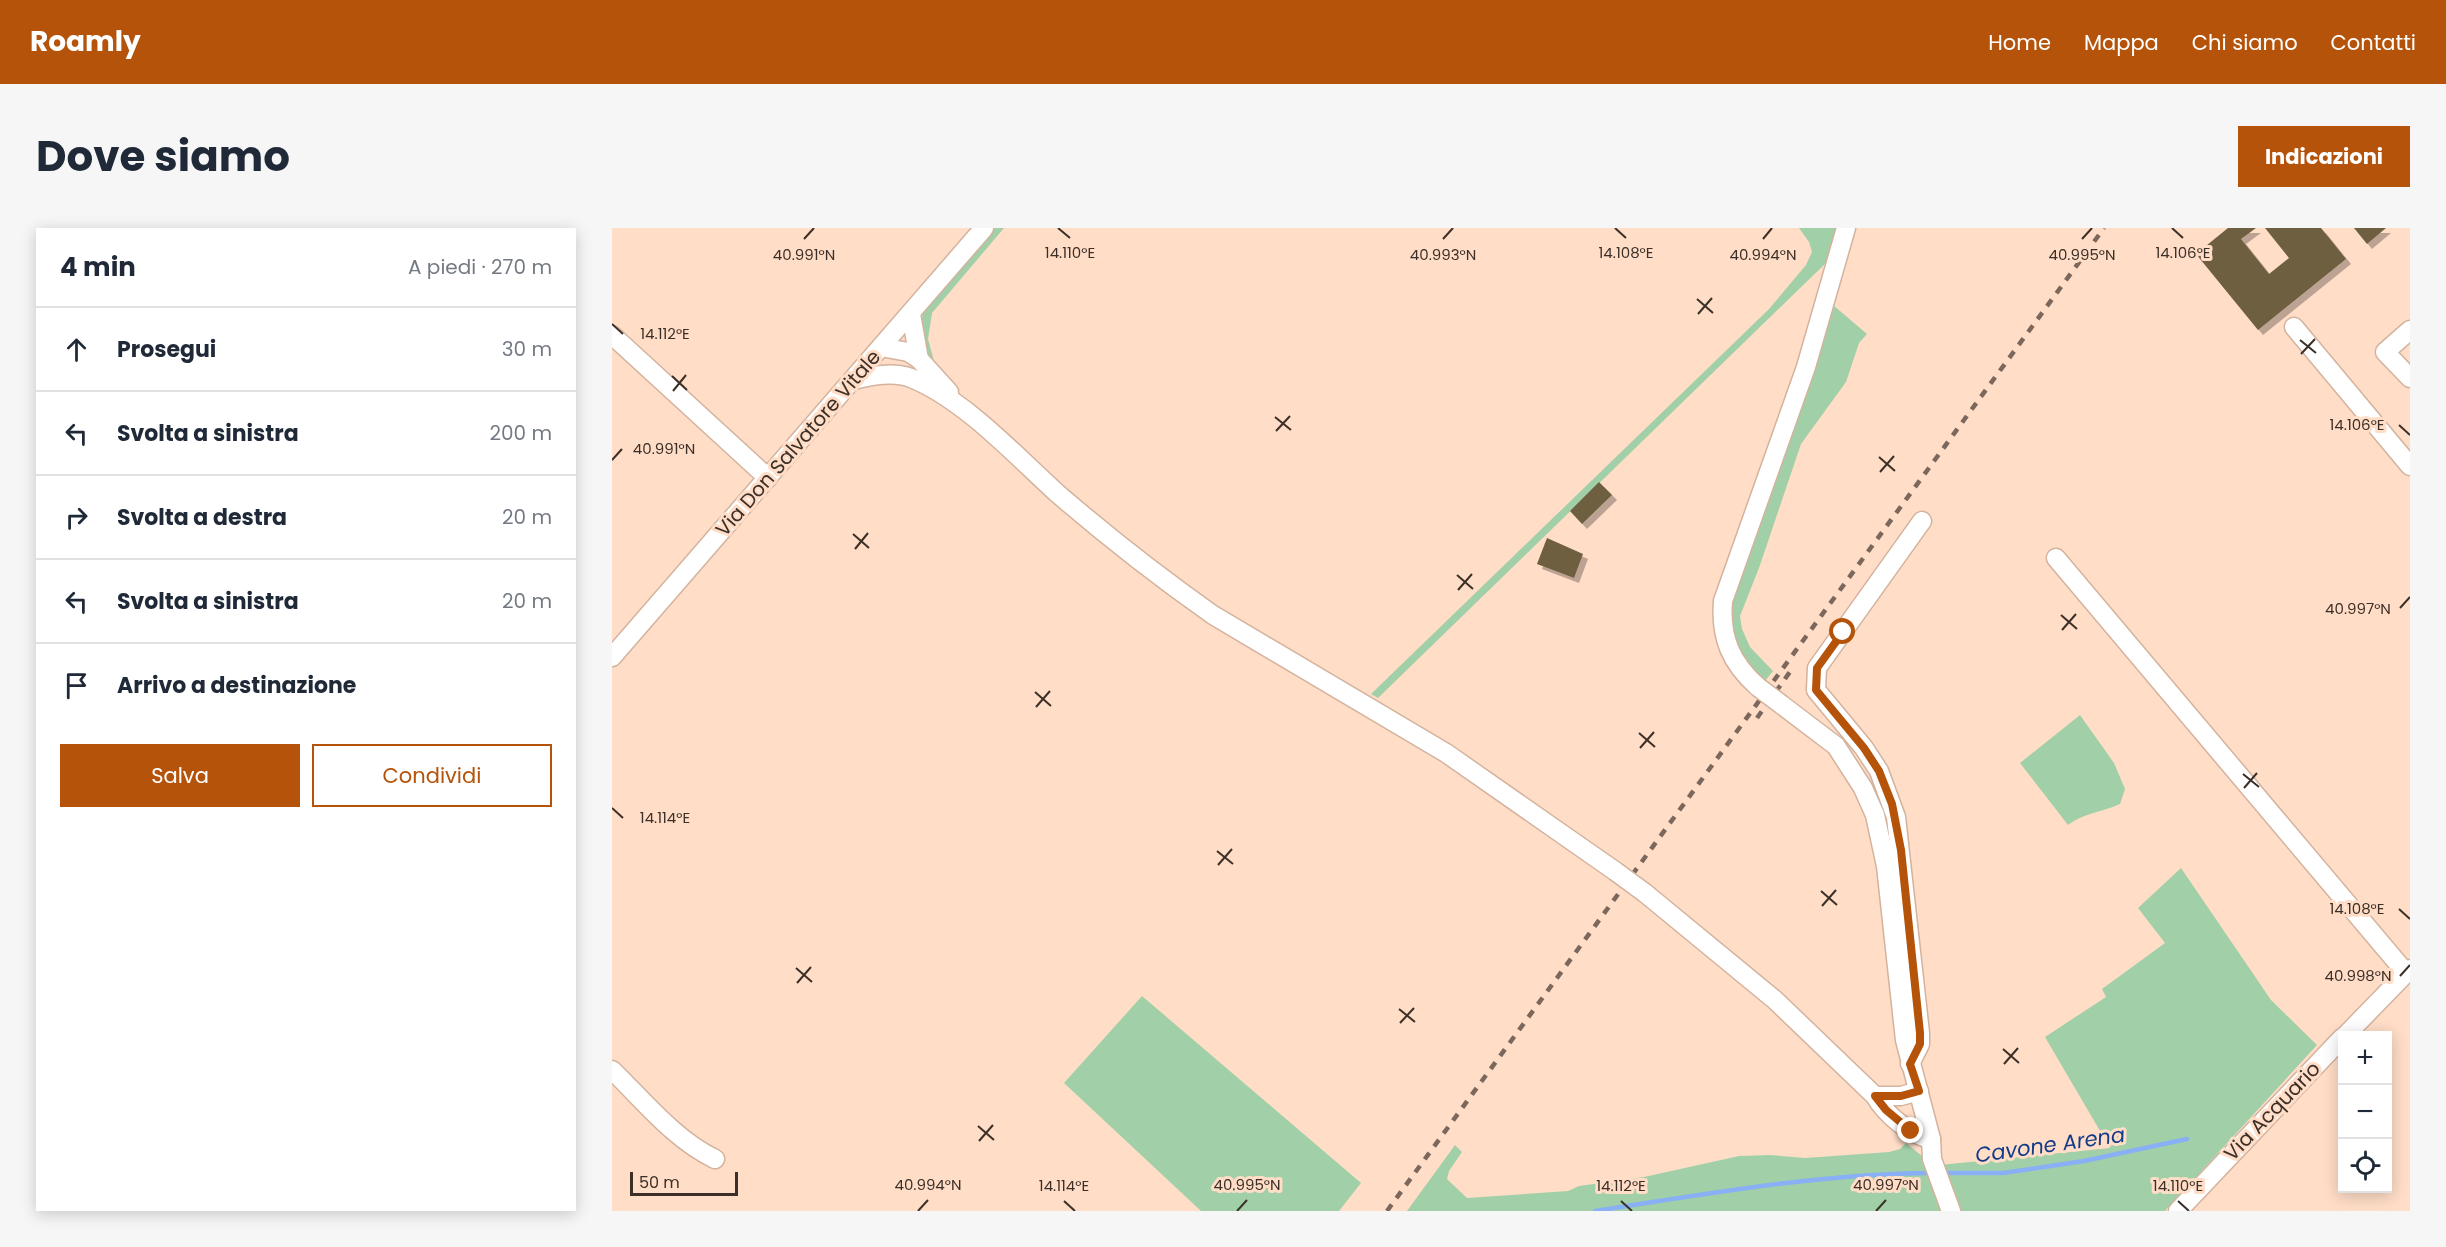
<!DOCTYPE html>
<html lang="it">
<head>
<meta charset="utf-8">
<style>
  :root { --surface:#fff; --page:#f6f6f7; --text:#1f2937; --muted:#747a83; --line:#e0e1e3; --accent:#b45309 }
  body { margin:0; font-family:Poppins,sans-serif; background:var(--page); color:var(--text) }
  .controls { position:absolute; right:18px; bottom:18px; display:grid; overflow:hidden; border-radius:0px; box-shadow:0 3px 15px #0003 }
  .controls button { width:54px; height:54px; display:grid; place-items:center; padding:0; border:0; border-bottom:2px solid var(--line); background:var(--surface); color:var(--text); font:30px sans-serif }
  .scale { position:absolute; left:18px; bottom:15px; width:108px; box-sizing:border-box; padding-left:6px; border:3px solid #3c2f27; border-top:0; font-size:16px; line-height:21px; white-space:nowrap; color:#3c2f27; -webkit-text-stroke:4px #ffddc7; paint-order:stroke }
  .stop { position:absolute; width:18px; height:18px; margin:-14px; border:4px solid #b45309; border-radius:50%; background:#fff }
  .stop.end { background:#b45309; border-color:#fff; box-shadow:0 2px 6px #0008 }
  .list { margin:0; padding:0; list-style:none }
  h2 { display:flex; justify-content:space-between; align-items:center; height:78px; margin:0; padding:0 24px; font-size:26px }
  h2 small { font-size:20px; font-weight:400; color:var(--muted) }
  .list li { display:grid; grid-template-columns:39px 1fr auto; gap:18px; align-items:center; box-sizing:border-box; height:84px; padding:0 24px; border-top:2px solid var(--line) }
  .list b { display:block; font-size:22px; white-space:nowrap }
  .list em { font-size:20px; font-style:normal; color:var(--muted) }
  .actions { display:flex; gap:12px; padding:18px 24px }
  .actions a { flex:1; padding:14px 0; border:2px solid var(--accent); border-radius:0px; text-align:center; font-size:21px; color:var(--accent) }
  .actions .main { background:var(--accent); color:#fff }
  .icon { flex:none; width:33px; height:33px; fill:none; stroke:currentColor; stroke-width:2; stroke-linecap:round; stroke-linejoin:round }
  .map { position:relative; flex:none; width:1798px; height:983px; overflow:hidden; border-radius:0px }
  header { display:flex; align-items:center; gap:36px; box-sizing:border-box; height:84px; padding:0 30px; background:var(--accent); color:#fff }
  header strong { font-size:28px }
  nav { display:flex; gap:33px; margin-inline-start:auto; font-size:21px }
  .intro { display:flex; align-items:center; justify-content:space-between; box-sizing:border-box; height:144px; padding:0 36px }
  h1 { margin:0; font-size:42px }
  .button { padding:15px 27px; border-radius:0px; background:var(--accent); color:#fff; font-size:21px; font-weight:700 }
  main { display:flex; gap:36px; padding:0 36px }
  aside { flex:1; background:var(--surface); border-radius:0px; box-shadow:0 3px 15px #0003 }
  .map>svg:first-child { display:block }
  .green { fill:#a1d0a8 }
  .lines { fill:none; stroke-linecap:round; stroke-linejoin:round }
  .stream { stroke:#89aff5; stroke-width:4.5 }
  .building { fill:#6e5e41; filter:url(#shadow) }
  .minor-casing { stroke:#d3b39e; stroke-width:21 }
  .minor { stroke:#fff; stroke-width:18 }
  .rail { stroke:#7b675b; stroke-width:4.5; stroke-dasharray:8 8; stroke-linecap:butt }
  .minor-bridge-casing { stroke:#d3b39e; stroke-width:21; stroke-linecap:butt }
  .minor-bridge { stroke:#fff; stroke-width:18 }
  .route { stroke:#b45309; stroke-width:8 }
  .ticks { fill:none; stroke:#3c2f27; stroke-width:2 }
  .labels { text-anchor:middle; stroke-width:6; stroke-linejoin:round; paint-order:stroke }
  .street-label { font-size:20px; fill:#3c2f27; stroke:#ffddc7 }
  .water-label { font-size:21px; font-style:italic; fill:#123b8a; stroke:#ffddc7 }
  .ticks-label { font-size:15px; text-anchor:middle; fill:#3c2f27; stroke:#ffddc7; stroke-width:6; stroke-linejoin:round; paint-order:stroke }
</style>
</head>
<body>
<header>
<strong>Roamly</strong>
<nav><a>Home</a><a>Mappa</a><a>Chi siamo</a><a>Contatti</a></nav>
</header>
<div class="intro"><h1>Dove siamo</h1><a class="button">Indicazioni</a></div>
<main>
<aside>
<h2>4 min<small>A piedi · 270 m</small></h2>
<ul class="list">
<li><svg class="icon" aria-label="ahead" viewBox="0 0 24 24"><path d="M12 20V5M6 11l6-6 6 6"/></svg><div><b>Prosegui</b></div><em>30 m</em></li>
<li><svg class="icon" aria-label="left" viewBox="0 0 24 24"><path d="M17 20v-9H6M10 6l-5 5 5 5"/></svg><div><b>Svolta a sinistra</b></div><em>200 m</em></li>
<li><svg class="icon" aria-label="right" viewBox="0 0 24 24"><path d="M7 20v-9h11M14 6l5 5-5 5"/></svg><div><b>Svolta a destra</b></div><em>20 m</em></li>
<li><svg class="icon" aria-label="left" viewBox="0 0 24 24"><path d="M17 20v-9H6M10 6l-5 5 5 5"/></svg><div><b>Svolta a sinistra</b></div><em>20 m</em></li>
<li><svg class="icon" aria-label="arrive" viewBox="0 0 24 24"><path d="M6 21V4h12l-3 4 3 4H6"/></svg><div><b>Arrivo a destinazione</b></div></li>
</ul>
<div class="actions"><a class="main">Salva</a><a>Condividi</a></div>
</aside>
<div class="map">
<svg width="1798" height="983" viewBox="0 0 1798 983">
  <defs>
    <filter id="shadow"><feDropShadow dx="5" dy="5" stdDeviation="0" flood-color="#0004"/></filter>
  </defs>
  <rect width="100%" height="100%" fill="#ffddc7"/>
  <g class="green">
    <path d="M 383,0 L 392,0 L 320,85 L 316,111 L 322,133 L 316,129 L 309,96 L 311,85 Z"/>
    <path d="M 1187,0 L 1225,0 L 1216,33 L 766,470 L 759,466 L 1157,81 L 1194,37 L 1200,24 L 1197,14 Z"/>
    <path d="M 1221,77 L 1255,106 L 1247,115 L 1234,154 L 1189,216 L 1147,340 L 1128,388 L 1130,401 L 1138,419 L 1161,443 L 1149,458 L 1121,422 L 1117,372 Z"/>
    <path d="M 1468,487 L 1502,535 L 1513,561 L 1508,576 C 1491,584 1471,585 1456,597 L 1408,535 Z"/>
    <path d="M 1569,640 L 1659,772 L 1705,817 L 1553,983 L 1346,983 L 1328,937 L 1498,920 L 1433,809 L 1494,769 L 1490,761 L 1553,715 L 1526,680 Z"/>
    <path d="M 530,768 L 749,955 L 727,983 L 589,983 L 452,855 Z"/>
    <path d="M 1294,915 L 1315,932 L 1330,983 L 795,983 L 843,917 L 850,924 L 837,943 L 835,951 L 855,970 L 956,963 L 967,958 L 1032,949 L 1127,928 L 1158,927 L 1193,930 L 1277,924 L 1288,921 Z"/>
  </g>
  <g class="lines">
    <g class="stream">
      <path d="M 1331,945 L 1391,945 L 1472,933 L 1575,911"/>
      <path d="M 983,983 C 1094,966 1206,946 1319,945"/>
    </g>
  </g>
  <g class="building">
    <path d="M 1616,0 L 1644,0 L 1629,11 L 1657,46 L 1677,30 L 1653,0 L 1709,0 L 1734,31 L 1646,102 L 1584,26 Z"/>
    <path d="M 1742,0 L 1774,0 L 1755,16 Z"/>
    <path d="M 987,254 L 1000,267 L 970,296 L 958,283 Z"/>
    <path d="M 935,310 L 971,326 L 962,350 L 925,336 Z"/>
  </g>
  <g class="lines">
    <g class="minor-casing">
      <g id="minor">
        <path d="M 299,86 L 307,131 L 337,164"/>
        <path d="M 1682,99 L 1798,238"/>
        <path d="M 1798,102 L 1773,124 L 1798,150"/>
        <path d="M 0,107 L 156,250"/>
        <path d="M 269,119 L 296,124 L 307,131"/>
        <path d="M 241,152 C 259,148 281,143 299,150 C 352,171 404,228 446,266 C 496,309 547,349 601,387 L 834,525 L 1003,643"/>
        <path d="M 1444,330 L 1794,745"/>
        <path d="M 0,429 L 372,0"/>
        <path d="M 1146,459 C 1119,435 1108,410 1111,373 L 1194,139 L 1234,0"/>
        <path d="M 1170,477 L 1224,518 L 1251,560 L 1263,587 L 1274,638 L 1293,812 L 1319,911 L 1320,931 L 1339,983"/>
        <path d="M 1033,665 L 1163,772 L 1263,868 C 1273,886 1298,907 1319,911"/>
        <path d="M 1733,808 L 1798,741"/>
        <path d="M 1298,836 L 1308,816 L 1308,805 L 1284,589 L 1267,543 L 1252,520 L 1204,462 L 1205,440 L 1310,293"/>
        <path d="M 0,842 C 32,873 63,912 103,931"/>
        <path d="M 1263,868 L 1289,868 L 1307,863"/>
        <path d="M 1566,983 L 1730,810"/>
      </g>
    </g>
    <use href="#minor" class="minor"/>
    <g class="rail">
      <path d="M 1145,490 L 1180,441"/>
      <path d="M 775,983 L 1492,0"/>
    </g>
    <g class="minor-bridge-casing">
      <g id="minor-bridge">
        <path d="M 1146,459 L 1170,477"/>
        <path d="M 1003,643 L 1033,665"/>
      </g>
    </g>
    <use href="#minor-bridge" class="minor-bridge"/>
  </g>
  <g class="lines">
    <path class="route" d="M 1231,404 L 1205,440 L 1204,462 L 1252,520 L 1267,543 L 1280,576 L 1289,622 L 1308,805 L 1308,816 L 1298,836 L 1307,863 L 1289,868 L 1263,868 L 1274,882 L 1299,903"/>
  </g>
  <path class="ticks" d="M 446,0 L 458,10M 1003,0 L 1014,10M 1560,0 L 1571,10M 192,11 L 202,0M 831,11 L 841,0M 1151,11 L 1160,0M 1470,11 L 1480,0M 1085,71 L 1101,85M 1086,86 L 1100,70M 0,96 L 11,106M 1688,112 L 1704,125M 1689,126 L 1703,111M 60,148 L 75,162M 61,163 L 74,147M 663,189 L 679,202M 1787,197 L 1798,207M 664,203 L 678,188M 1267,229 L 1283,243M 0,232 L 10,221M 1268,244 L 1282,228M 241,306 L 257,320M 243,321 L 256,305M 845,347 L 861,361M 846,362 L 860,346M 1788,380 L 1798,369M 1449,387 L 1465,401M 1450,402 L 1464,386M 423,464 L 439,478M 424,479 L 438,463M 1027,505 L 1043,519M 1028,520 L 1042,504M 1631,546 L 1647,559M 1632,560 L 1645,545M 0,580 L 11,590M 605,623 L 621,636M 606,637 L 620,621M 1209,663 L 1225,677M 1210,678 L 1224,662M 1787,681 L 1798,691M 184,740 L 200,754M 1788,748 L 1798,737M 185,755 L 199,739M 787,781 L 803,794M 788,795 L 802,780M 1391,821 L 1407,835M 1392,836 L 1406,820M 366,898 L 382,912M 367,913 L 381,897M 452,973 L 463,983M 1009,973 L 1020,983M 1566,973 L 1577,983M 306,983 L 316,972M 625,983 L 635,972M 1264,983 L 1274,972"/>
  <g class="labels">
    <g class="street-label">
      <text transform="translate(186 215) rotate(-49)" y="7">Via Don Salvatore Vitale</text>
      <text transform="translate(1660 883) rotate(-46)" y="7">Via Acquario</text>
    </g>
    <g class="water-label">
      <text transform="translate(1438 917) rotate(-8)" y="7">Cavone Arena</text>
    </g>
  </g>
  <g class="ticks-label">
    <text x="458" y="30">14.110°E</text>
    <text x="1014" y="30">14.108°E</text>
    <text x="1571" y="30">14.106°E</text>
    <text x="1151" y="32">40.994°N</text>
    <text x="192" y="32">40.991°N</text>
    <text x="831" y="32">40.993°N</text>
    <text x="1470" y="32">40.995°N</text>
    <text x="53" y="111">14.112°E</text>
    <text x="1745" y="202">14.106°E</text>
    <text x="52" y="226">40.991°N</text>
    <text x="1746" y="386">40.997°N</text>
    <text x="53" y="595">14.114°E</text>
    <text x="1745" y="686">14.108°E</text>
    <text x="1746" y="753">40.998°N</text>
    <text x="316" y="962">40.994°N</text>
    <text x="635" y="962">40.995°N</text>
    <text x="1274" y="962">40.997°N</text>
    <text x="452" y="963">14.114°E</text>
    <text x="1009" y="963">14.112°E</text>
    <text x="1566" y="963">14.110°E</text>
  </g>
</svg>
<div class="controls">
<button>+</button>
<button>−</button>
<button><svg class="icon" aria-label="locate" viewBox="0 0 24 24"><circle cx="12" cy="12" r="6"/><path d="M12 2v4M12 18v4M2 12h4M18 12h4"/></svg></button>
</div>
<div class="scale">50 m</div>
<div class="stop" style="left:1231px;top:404px"></div>
<div class="stop end" style="left:1299px;top:903px"></div>
</div>
</main>
</body>
</html>
